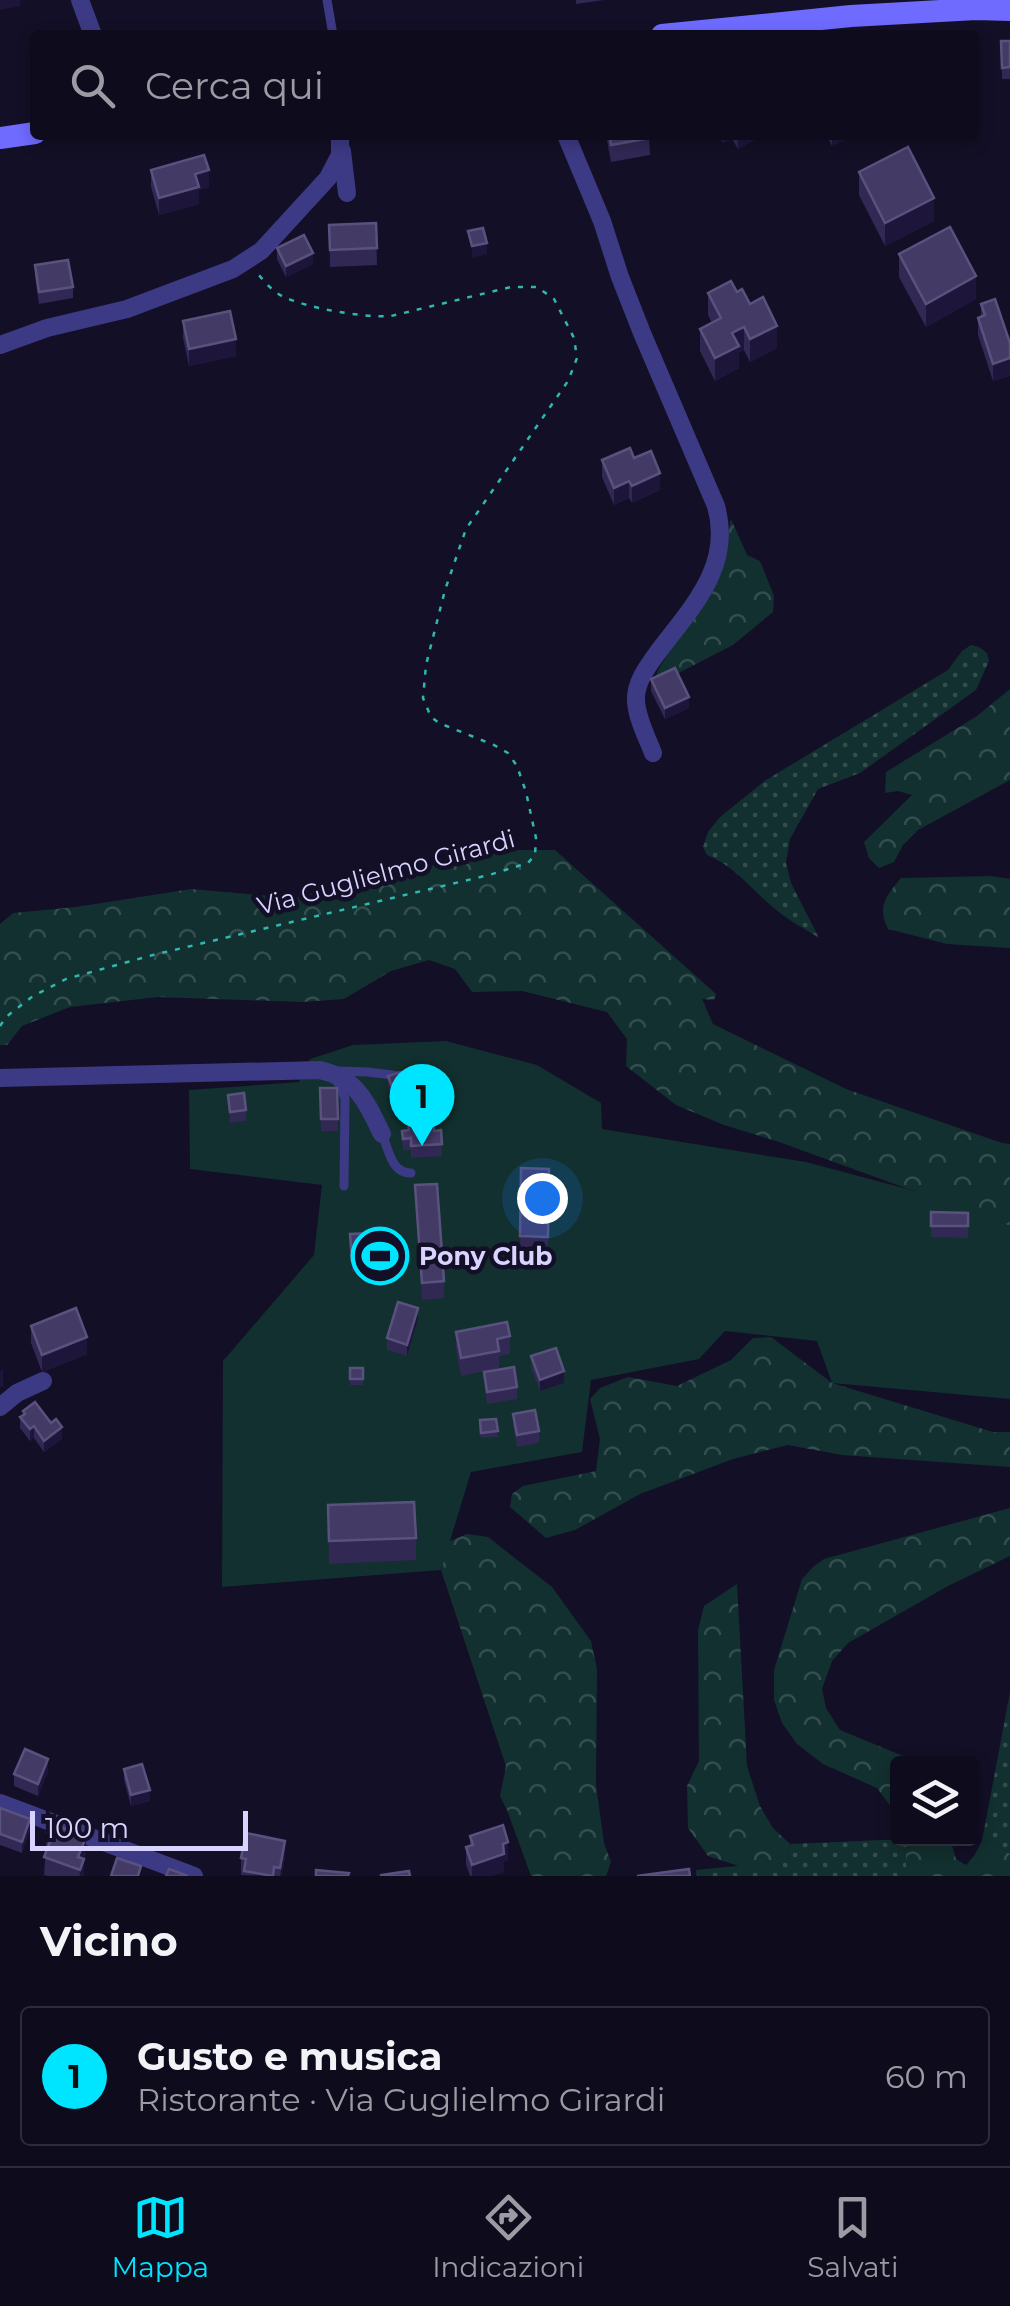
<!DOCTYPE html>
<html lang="it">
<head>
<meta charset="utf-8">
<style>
  :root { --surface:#0e0b1c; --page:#1c1929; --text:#f1f3f6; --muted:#9b9ba3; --line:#2e2b3b; --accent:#00e5ff }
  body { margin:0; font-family:Montserrat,sans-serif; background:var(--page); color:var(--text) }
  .controls { position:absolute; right:30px; bottom:30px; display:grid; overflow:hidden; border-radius:10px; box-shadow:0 5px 15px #0003 }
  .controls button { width:90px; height:90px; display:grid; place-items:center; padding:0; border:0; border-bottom:2px solid var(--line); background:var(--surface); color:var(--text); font:50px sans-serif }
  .scale { position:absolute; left:30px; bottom:25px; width:218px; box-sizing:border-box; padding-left:10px; border:5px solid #d9d4ff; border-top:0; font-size:28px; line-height:35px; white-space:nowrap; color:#d9d4ff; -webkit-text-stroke:8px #130f26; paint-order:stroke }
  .you { position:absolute; left:542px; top:1198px; width:35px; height:35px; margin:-25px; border:8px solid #fff; border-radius:50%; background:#1a73e8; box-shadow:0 0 0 15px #1a73e833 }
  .badge { display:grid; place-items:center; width:65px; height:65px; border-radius:50%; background:var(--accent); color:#111; font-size:32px; font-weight:700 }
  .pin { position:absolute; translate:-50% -82px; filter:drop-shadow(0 2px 5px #0008) }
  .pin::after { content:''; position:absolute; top:52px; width:35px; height:30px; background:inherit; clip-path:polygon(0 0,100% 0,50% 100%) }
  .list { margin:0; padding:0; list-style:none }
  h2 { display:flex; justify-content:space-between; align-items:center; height:130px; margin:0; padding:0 40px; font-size:42px }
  h2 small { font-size:32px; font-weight:400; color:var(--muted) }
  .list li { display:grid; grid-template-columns:65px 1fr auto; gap:30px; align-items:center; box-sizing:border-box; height:140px; margin:0 20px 20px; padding:0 20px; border:2px solid var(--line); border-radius:10px }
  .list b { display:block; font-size:38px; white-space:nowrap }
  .list p { margin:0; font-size:32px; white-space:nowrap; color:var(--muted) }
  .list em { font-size:32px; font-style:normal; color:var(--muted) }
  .icon { flex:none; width:55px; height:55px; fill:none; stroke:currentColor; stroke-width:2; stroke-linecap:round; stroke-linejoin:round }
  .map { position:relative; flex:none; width:1010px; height:1876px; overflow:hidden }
  .search { position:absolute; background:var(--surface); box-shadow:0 5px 15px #0003; left:30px; right:30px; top:30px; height:110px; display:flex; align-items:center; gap:25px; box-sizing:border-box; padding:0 35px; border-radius:10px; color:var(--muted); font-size:38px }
  .sheet { height:290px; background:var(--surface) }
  nav { display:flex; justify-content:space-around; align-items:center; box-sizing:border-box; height:140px; border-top:2px solid var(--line); background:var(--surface); font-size:28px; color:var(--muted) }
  nav a { display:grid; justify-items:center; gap:5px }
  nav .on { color:var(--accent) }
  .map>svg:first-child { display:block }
  .grass { fill:url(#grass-dots) }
  .forest { fill:url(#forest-crowns) }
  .garden { fill:#12302f }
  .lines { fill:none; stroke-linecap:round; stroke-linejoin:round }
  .path { stroke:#2fb8b0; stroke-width:2.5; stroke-dasharray:5 8; stroke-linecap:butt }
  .service { stroke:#3d3a85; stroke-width:9 }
  .minor { stroke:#3d3a85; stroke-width:18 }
  .secondary { stroke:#6f6bff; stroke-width:22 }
  .wall { fill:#312854 }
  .shaded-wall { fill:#1d163a }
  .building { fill:#433a66; stroke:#5a527e; stroke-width:2.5 }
  .labels { text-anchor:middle; stroke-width:9; stroke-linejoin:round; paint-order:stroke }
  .street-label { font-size:25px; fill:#d9d4ff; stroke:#130f26 }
  .poi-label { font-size:25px; font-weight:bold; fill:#d9d4ff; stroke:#130f26; text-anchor:start }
</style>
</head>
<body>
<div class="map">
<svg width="1010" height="1876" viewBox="0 0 1010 1876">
  <defs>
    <pattern id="grass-dots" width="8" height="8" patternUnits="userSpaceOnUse" patternTransform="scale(2.5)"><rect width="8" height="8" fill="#12302f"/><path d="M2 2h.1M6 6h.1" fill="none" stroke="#344d4e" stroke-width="1.8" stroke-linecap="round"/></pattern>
    <pattern id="forest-crowns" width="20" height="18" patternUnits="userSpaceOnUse" patternTransform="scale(2.5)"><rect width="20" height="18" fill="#12302f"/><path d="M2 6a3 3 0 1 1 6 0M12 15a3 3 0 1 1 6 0" fill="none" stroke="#344d4e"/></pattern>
  </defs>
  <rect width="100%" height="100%" fill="#130f26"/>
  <g class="grass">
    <path d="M 971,645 L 979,647 L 987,653 L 989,661 L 976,690 L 860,773 L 818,789 L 790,839 L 786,863 L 791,883 L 819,938 C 807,930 795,924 784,916 C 757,897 738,867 707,855 L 703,847 L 708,832 L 720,817 L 766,780 L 948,670 L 962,651 Z"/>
    <path d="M 1010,1692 L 1010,1854 L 992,1842 L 982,1841 Z"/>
    <path d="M 906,1839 L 906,1876 L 697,1876 L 696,1870 L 787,1861 L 790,1844 Z"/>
  </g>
  <g class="forest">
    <path d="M 731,519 L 747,555 L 760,561 L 774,596 L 773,612 L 733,645 L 653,686 L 658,670 L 718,574 Z"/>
    <path d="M 1010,689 L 1010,780 L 918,830 L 903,845 L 894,862 L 879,868 L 869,858 L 864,842 L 912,795 L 898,791 L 885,793 L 886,772 L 977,716 Z"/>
    <path d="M 516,850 L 555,850 L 716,994 L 714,1000 L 702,999 L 713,1024 L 846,1089 L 1002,1143 L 1010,1144 L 1010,1226 L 779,1142 L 724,1125 L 676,1105 L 626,1066 L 627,1039 L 607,1012 L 522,991 L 472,992 L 455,969 L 429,960 L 391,971 L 344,999 L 303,1002 L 158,997 L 70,1007 L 22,1026 L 7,1045 L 0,1045 L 0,924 L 13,913 L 76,907 L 191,889 L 293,898 L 451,861 Z"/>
    <path d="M 991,876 L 1010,879 L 1010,948 L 947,944 L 888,929 C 877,906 886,896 901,878 Z"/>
    <path d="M 771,1337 L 832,1383 L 993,1432 L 1010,1432 L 1010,1467 L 842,1455 L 788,1445 L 733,1459 L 640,1494 L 575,1530 L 546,1538 L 510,1507 L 512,1494 L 523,1486 L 596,1471 L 600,1439 L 590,1399 L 600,1388 L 628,1377 L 677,1386 L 731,1360 L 753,1338 Z"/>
    <path d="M 1010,1508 L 1010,1556 L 948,1586 L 848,1643 L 832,1661 L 822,1689 L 826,1708 L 840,1730 L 920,1763 L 898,1764 L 897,1815 L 877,1788 L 823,1764 L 797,1744 L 782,1723 L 774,1700 L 774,1670 L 802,1579 L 813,1567 L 824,1559 Z"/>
    <path d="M 467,1534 L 488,1537 L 552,1587 L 591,1641 L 597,1669 L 596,1785 L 604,1843 L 611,1862 L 606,1876 L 531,1876 L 507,1810 L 500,1796 L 506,1766 L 441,1570 L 448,1542 Z"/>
    <path d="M 737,1584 L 747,1766 L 760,1806 L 773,1828 L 790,1844 L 787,1861 L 754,1871 L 708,1856 L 688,1828 L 687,1786 L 699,1761 L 698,1630 L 704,1606 Z"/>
    <path d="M 906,1839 L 950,1839 L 956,1859 L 966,1865 L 974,1856 L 982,1841 L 992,1842 L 1010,1854 L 1010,1876 L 906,1876 Z"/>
  </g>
  <path class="garden" d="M 446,1041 L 537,1065 L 601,1103 L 602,1129 L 806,1162 L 926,1194 L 1010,1226 L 1010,1399 L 832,1383 L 817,1341 L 725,1331 L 699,1359 L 591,1380 L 582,1452 L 471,1472 L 441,1570 L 222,1587 L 223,1361 L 314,1255 L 322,1185 L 190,1169 L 189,1090 L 299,1082 L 310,1059 L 353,1045 Z"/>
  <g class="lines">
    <path class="path" d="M 0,1026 L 6,1017 L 33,996 L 66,979 L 153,955 L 489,875 L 528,863 L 535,855 L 536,838 L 526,792 L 517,766 L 508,753 L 494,745 L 439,723 L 431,717 L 423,698 L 426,665 L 445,590 L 466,529 L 568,381 L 577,358 L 574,338 L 554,299 L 537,287 L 511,287 L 391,316 C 363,318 306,308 282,296 C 272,291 265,282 258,274"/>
    <g class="service">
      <path d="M 327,0 L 333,35"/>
      <path d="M 338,1071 L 368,1072 L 424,1079 L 434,1084"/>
      <path d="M 335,1079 L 341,1087 L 345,1099 L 344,1186"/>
      <path d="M 382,1134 C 389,1150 391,1173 411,1173"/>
    </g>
    <g class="minor">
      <path d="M 80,0 L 93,35"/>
      <path d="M 566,135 L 602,221 L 620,277 L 642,333 L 716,506 C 733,566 692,607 658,652 C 648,666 635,682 636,701 C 637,719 647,737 653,753"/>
      <path d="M 342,151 L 347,193"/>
      <path d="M 0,345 L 47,328 L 127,309 L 233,269 L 261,251 L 328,178 L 340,155 L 340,135"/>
      <path d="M 0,1078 L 320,1070 C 358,1079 366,1102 382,1134"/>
      <path d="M 0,1407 L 17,1393 L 43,1381"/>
      <path d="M 0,1803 L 194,1876"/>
    </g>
    <g class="secondary">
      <path d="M 662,35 L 851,16 L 976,9 L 1010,10"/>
      <path d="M 0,138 L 35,133"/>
    </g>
  </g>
  <g class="wall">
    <path d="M 576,0 L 604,0 L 576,4 Z"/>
    <path d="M 1001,41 L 1010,41 L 1010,79 L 1002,79 Z"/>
    <path d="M 606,135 L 649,135 L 650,155 L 611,162 Z"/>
    <path d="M 719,135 L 764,135 L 738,149 L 732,139 L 723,143 Z"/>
    <path d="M 826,135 L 854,135 L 832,146 Z"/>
    <path d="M 151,170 L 209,187 L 199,190 L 199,204 L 159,215 L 151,187 Z"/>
    <path d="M 859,172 L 934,221 L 885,246 L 859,195 Z"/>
    <path d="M 376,223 L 377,265 L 330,267 L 329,225 Z"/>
    <path d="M 277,248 L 313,264 L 286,277 L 277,259 Z"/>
    <path d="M 899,254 L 976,299 L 926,327 L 899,277 Z"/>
    <path d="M 35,265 L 73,287 L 73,298 L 39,304 L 35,277 Z"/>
    <path d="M 737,292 L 750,304 L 777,348 L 750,362 L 744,350 L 739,352 L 739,368 L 715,381 L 700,351 L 700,329 L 712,323 L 708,315 L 708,293 Z"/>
    <path d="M 981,304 L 1010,343 L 1010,376 L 993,381 L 978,335 L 978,318 L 981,317 Z"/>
    <path d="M 183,321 L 236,356 L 189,366 L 183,338 Z"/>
    <path d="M 634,458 L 660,490 L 632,503 L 629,498 L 614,505 L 602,477 L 602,460 Z"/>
    <path d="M 651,679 L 689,708 L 665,719 L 651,691 Z"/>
    <path d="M 388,1076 L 408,1106 L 396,1110 L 388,1088 Z"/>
    <path d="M 320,1088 L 337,1088 L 338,1131 L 321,1131 Z"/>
    <path d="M 228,1095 L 246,1110 L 246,1121 L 230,1123 Z"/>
    <path d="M 441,1130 L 442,1156 L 411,1158 L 411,1150 L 403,1150 L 402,1131 Z"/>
    <path d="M 521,1168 L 549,1169 L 548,1254 L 520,1254 Z"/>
    <path d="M 415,1185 L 444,1281 L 444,1298 L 422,1300 Z"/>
    <path d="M 931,1212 L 968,1213 L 968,1238 L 931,1237 Z"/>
    <path d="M 375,1233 L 376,1271 L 352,1272 L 350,1234 Z"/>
    <path d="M 389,1237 L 405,1259 L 405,1271 L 391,1272 Z"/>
    <path d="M 418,1319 L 407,1356 L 387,1350 L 387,1338 Z"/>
    <path d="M 31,1326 L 87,1354 L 42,1372 L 31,1343 Z"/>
    <path d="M 456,1332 L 510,1336 L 510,1354 L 499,1356 L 499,1368 L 461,1376 L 456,1349 Z"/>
    <path d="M 531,1356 L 564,1383 L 540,1391 L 531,1368 Z"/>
    <rect x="350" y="1368" width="13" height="17"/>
    <path d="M 484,1372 L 517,1387 L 517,1399 L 487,1404 Z"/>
    <path d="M 23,1411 L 62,1439 L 44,1452 L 34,1438 L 30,1441 L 20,1428 L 20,1417 L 23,1415 Z"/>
    <path d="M 513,1414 L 539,1431 L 539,1443 L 517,1447 L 513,1426 Z"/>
    <path d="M 496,1419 L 498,1437 L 481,1438 L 480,1426 Z"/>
    <path d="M 328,1505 L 416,1538 L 416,1560 L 329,1564 Z"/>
    <path d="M 124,1769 L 150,1801 L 131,1806 L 124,1780 Z"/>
    <path d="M 48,1771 L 38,1796 L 14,1786 L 14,1774 Z"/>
    <path d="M 0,1808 L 30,1830 L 22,1853 L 0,1845 Z"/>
    <path d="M 50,1823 L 86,1854 L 84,1859 L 84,1876 L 48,1876 L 44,1875 L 47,1832 Z"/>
    <path d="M 470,1836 L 508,1860 L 504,1861 L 504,1872 L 490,1876 L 470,1876 L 466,1864 L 466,1847 L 470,1846 Z"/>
    <path d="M 241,1858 L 285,1858 L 281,1876 L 241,1875 Z"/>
  </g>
  <g class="shaded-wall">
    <path d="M 0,0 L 20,0 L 20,6 L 0,10 Z"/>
    <path d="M 723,135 L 732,135 L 732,139 L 723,143 Z"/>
    <path d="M 738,135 L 764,135 L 738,149 Z"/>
    <path d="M 832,135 L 854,135 L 832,146 Z"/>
    <path d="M 209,170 L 209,187 L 199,190 L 199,204 L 159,215 L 159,198 L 195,174 Z"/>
    <path d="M 934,198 L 934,221 L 885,246 L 885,223 Z"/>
    <path d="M 487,243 L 487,254 L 472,258 L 472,246 Z"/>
    <path d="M 313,253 L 313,264 L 286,277 L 286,266 Z"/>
    <path d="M 976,276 L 976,299 L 926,327 L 926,304 Z"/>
    <path d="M 777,326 L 777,348 L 750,362 L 750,339 Z"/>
    <path d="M 744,327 L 744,350 L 739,352 L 739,368 L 715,381 L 715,358 L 732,333 Z"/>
    <path d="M 236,339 L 236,356 L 189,366 L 189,349 Z"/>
    <path d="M 1010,358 L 1010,376 L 993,381 L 993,364 Z"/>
    <path d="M 660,473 L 660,490 L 632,503 L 632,486 Z"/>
    <path d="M 629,481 L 629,498 L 614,505 L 614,488 Z"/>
    <path d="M 689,697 L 689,708 L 665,719 L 665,708 Z"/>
    <path d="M 408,1095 L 408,1106 L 396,1110 L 396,1099 Z"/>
    <path d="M 418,1308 L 418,1319 L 407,1356 L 407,1345 Z"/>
    <path d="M 87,1337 L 87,1354 L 42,1372 L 42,1355 Z"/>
    <path d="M 3,1369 L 3,1386 L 0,1388 L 0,1371 Z"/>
    <path d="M 564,1371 L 564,1383 L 540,1391 L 540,1380 Z"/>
    <path d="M 34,1426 L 34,1438 L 30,1441 L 30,1429 Z"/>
    <path d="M 62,1427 L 62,1439 L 44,1452 L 44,1441 Z"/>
    <path d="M 48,1759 L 48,1771 L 38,1796 L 38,1784 Z"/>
    <path d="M 150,1790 L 150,1801 L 131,1806 L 131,1795 Z"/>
    <path d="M 30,1819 L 30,1830 L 22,1853 L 22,1842 Z"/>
    <path d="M 86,1837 L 86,1854 L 83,1861 L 84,1859 L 84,1876 L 80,1876 L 78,1857 Z"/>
    <path d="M 285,1841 L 285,1858 L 281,1876 L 280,1876 Z"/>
    <path d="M 508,1842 L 508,1860 L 504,1861 L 504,1872 L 490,1876 L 472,1876 L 472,1865 Z"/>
  </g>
  <g class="building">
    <path d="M 1001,41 L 1010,41 L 1010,67 L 1002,68 Z"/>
    <path d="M 609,135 L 649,135 L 650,138 L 611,145 Z"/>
    <path d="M 908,147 L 934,198 L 885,223 L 859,172 Z"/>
    <path d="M 204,155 L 209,170 L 195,174 L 199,187 L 159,198 L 151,170 Z"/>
    <path d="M 376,223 L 377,248 L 330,250 L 329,225 Z"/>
    <path d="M 950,227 L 976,276 L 926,304 L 899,254 Z"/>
    <path d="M 483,228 L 487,243 L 472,246 L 468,231 Z"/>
    <path d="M 304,235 L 313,253 L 286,266 L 277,248 Z"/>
    <path d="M 68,260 L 73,287 L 39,292 L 35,265 Z"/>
    <path d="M 731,281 L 737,292 L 742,289 L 750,304 L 763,297 L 777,326 L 750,339 L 744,327 L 732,333 L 739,346 L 715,358 L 700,329 L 721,318 L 708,293 Z"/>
    <path d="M 995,299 L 1010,343 L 1010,358 L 993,364 L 978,318 L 985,315 L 981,304 Z"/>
    <path d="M 230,311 L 236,339 L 189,349 L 183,321 Z"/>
    <path d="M 630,448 L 634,458 L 651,451 L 660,473 L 632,486 L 629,481 L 614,488 L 602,460 Z"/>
    <path d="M 675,668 L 689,697 L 665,708 L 651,679 Z"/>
    <path d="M 401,1072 L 408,1095 L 396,1099 L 388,1076 Z"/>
    <path d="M 320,1088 L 337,1088 L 338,1119 L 321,1119 Z"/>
    <path d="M 244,1093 L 246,1110 L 230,1112 L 228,1095 Z"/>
    <path d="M 433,1119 L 434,1131 L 441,1130 L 442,1144 L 411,1146 L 411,1138 L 403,1139 L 402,1131 L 409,1130 L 408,1121 Z"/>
    <path d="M 521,1168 L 549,1169 L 548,1237 L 520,1236 Z"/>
    <path d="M 437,1184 L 444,1281 L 422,1283 L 415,1185 Z"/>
    <path d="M 931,1212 L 968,1213 L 968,1226 L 931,1226 Z"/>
    <path d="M 375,1233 L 376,1259 L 352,1261 L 350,1234 Z"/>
    <path d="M 396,1236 L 396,1247 L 403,1246 L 405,1259 L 391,1260 L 389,1237 Z"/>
    <path d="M 398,1302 L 418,1308 L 407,1345 L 387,1338 Z"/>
    <path d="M 76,1308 L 87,1337 L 42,1355 L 31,1326 Z"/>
    <path d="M 507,1322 L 510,1336 L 497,1339 L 499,1351 L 461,1358 L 456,1332 Z"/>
    <path d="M 556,1348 L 564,1371 L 540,1380 L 531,1356 Z"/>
    <path d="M 514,1367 L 517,1387 L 487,1392 L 484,1372 Z"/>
    <rect x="350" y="1368" width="13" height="11"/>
    <path d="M 35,1402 L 51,1423 L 56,1419 L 62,1427 L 44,1441 L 34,1426 L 30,1429 L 20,1417 L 25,1414 L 23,1411 Z"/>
    <path d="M 535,1410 L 539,1431 L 517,1435 L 513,1414 Z"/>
    <path d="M 496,1419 L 498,1431 L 481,1433 L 480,1420 Z"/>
    <path d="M 414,1502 L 416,1538 L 329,1541 L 328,1505 Z"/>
    <path d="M 25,1749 L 48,1759 L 38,1784 L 14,1774 Z"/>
    <path d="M 142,1764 L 150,1790 L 131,1795 L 124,1769 Z"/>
    <path d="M 0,1808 L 30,1819 L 22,1842 L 0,1834 Z"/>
    <path d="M 50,1823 L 86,1837 L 78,1857 L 84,1859 L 80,1870 L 44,1857 L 53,1834 L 47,1832 Z"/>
    <path d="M 503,1825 L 508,1842 L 503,1844 L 504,1854 L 472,1865 L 466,1847 L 473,1845 L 470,1836 Z"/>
    <path d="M 246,1833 L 285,1841 L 280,1868 L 274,1867 L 273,1876 L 244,1871 L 246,1859 L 241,1858 Z"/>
    <path d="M 117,1858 L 141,1866 L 138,1876 L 111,1876 Z"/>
    <path d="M 169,1869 L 188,1876 L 166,1876 Z"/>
    <path d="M 689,1869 L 690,1876 L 637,1876 Z"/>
    <path d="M 316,1870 L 349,1873 L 348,1876 L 316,1876 Z"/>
    <path d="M 409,1871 L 410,1876 L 381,1876 L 381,1875 Z"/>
  </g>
  <defs>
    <g id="stadium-ring" transform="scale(2.875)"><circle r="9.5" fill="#130f26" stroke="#00e5ff" stroke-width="1.5"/><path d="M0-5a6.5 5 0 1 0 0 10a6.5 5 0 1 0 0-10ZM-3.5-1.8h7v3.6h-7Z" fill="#00e5ff"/></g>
  </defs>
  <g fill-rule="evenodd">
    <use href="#stadium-ring" x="380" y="1256"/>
  </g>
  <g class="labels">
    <g class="street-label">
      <text transform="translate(386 872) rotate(-15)" y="9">Via Guglielmo Girardi</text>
    </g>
    <g class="poi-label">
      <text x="419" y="1265">Pony Club</text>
    </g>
  </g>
</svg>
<div class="controls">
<button><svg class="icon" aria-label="layers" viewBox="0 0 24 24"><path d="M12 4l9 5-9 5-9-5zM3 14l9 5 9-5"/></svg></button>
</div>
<div class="scale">100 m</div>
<div class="you"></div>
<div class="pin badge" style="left:422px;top:1146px">1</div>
<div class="search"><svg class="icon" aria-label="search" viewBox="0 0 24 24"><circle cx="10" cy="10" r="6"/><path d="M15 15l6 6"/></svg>Cerca qui</div>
</div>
<section class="sheet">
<h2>Vicino<small></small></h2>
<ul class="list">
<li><span class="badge">1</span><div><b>Gusto e musica</b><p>Ristorante · Via Guglielmo Girardi</p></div><em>60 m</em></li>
</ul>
</section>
<nav>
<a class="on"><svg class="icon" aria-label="map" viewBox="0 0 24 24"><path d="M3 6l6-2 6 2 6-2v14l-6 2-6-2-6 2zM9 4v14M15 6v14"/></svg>Mappa</a>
<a><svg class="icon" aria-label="directions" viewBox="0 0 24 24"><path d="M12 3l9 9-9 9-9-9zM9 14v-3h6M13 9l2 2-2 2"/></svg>Indicazioni</a>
<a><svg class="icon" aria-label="saved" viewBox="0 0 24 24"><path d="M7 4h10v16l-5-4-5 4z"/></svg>Salvati</a>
</nav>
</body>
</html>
